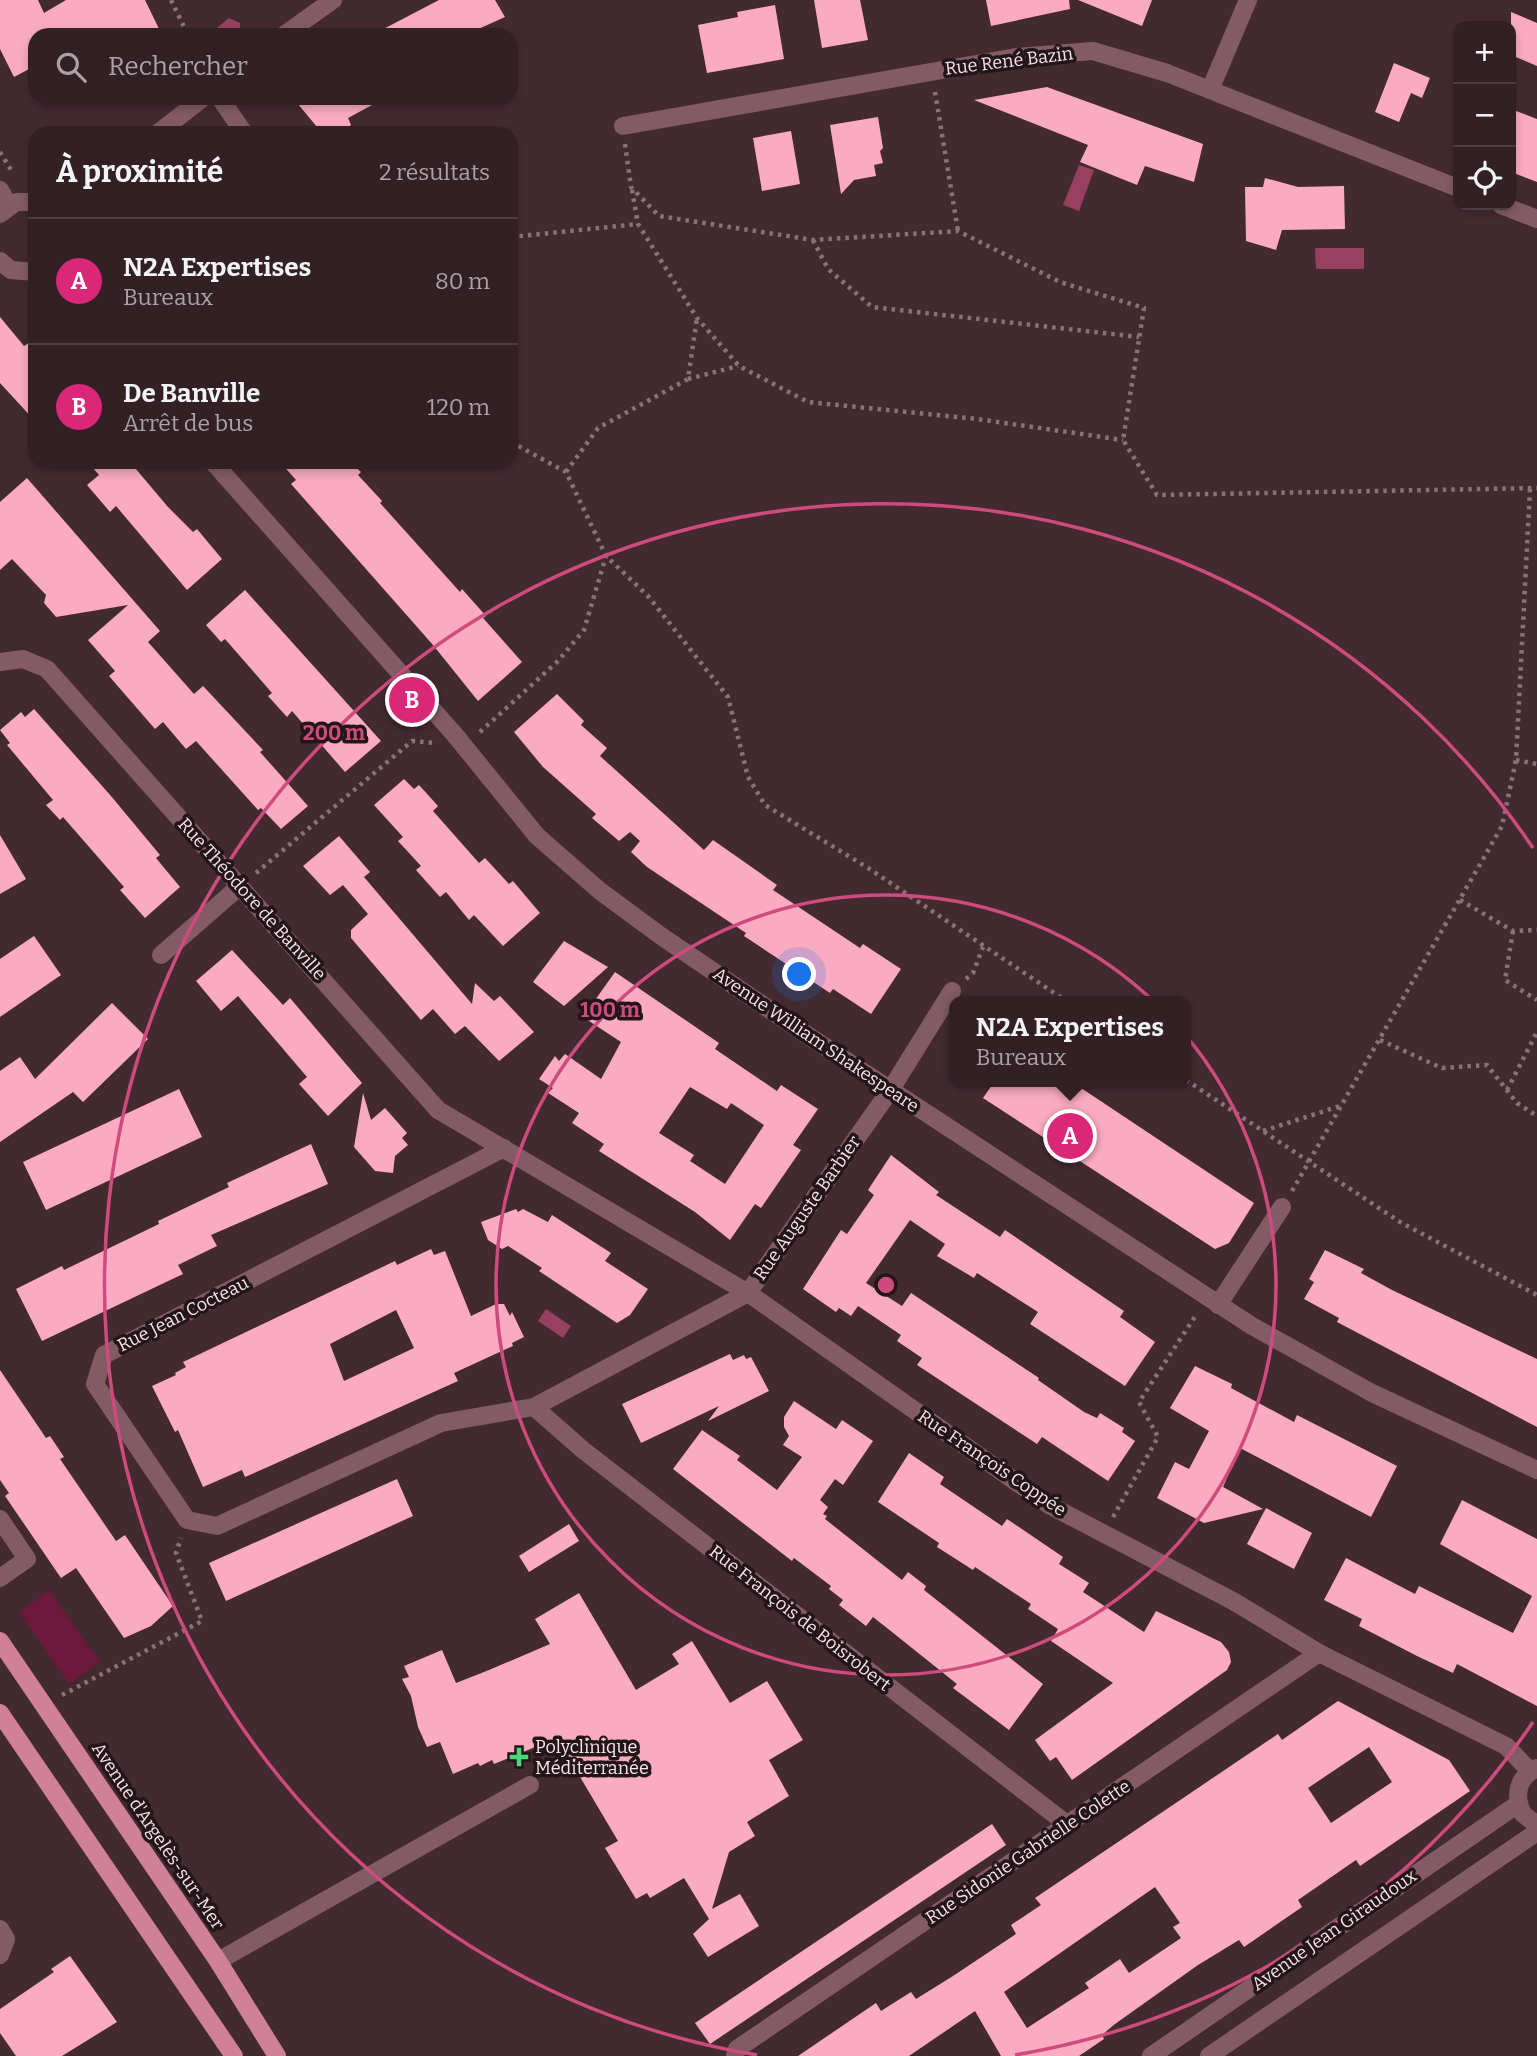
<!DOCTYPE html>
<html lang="fr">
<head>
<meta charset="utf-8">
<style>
  :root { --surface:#322025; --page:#3d2d32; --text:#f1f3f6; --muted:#a8a3a7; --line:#4d3e42; --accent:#db2777 }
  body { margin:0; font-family:Bitter,serif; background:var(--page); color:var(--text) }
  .controls { position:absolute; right:21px; top:21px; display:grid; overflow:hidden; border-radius:14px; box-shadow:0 4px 10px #0003 }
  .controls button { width:63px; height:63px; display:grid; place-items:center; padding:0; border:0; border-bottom:2px solid var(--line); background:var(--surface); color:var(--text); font:35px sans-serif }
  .you { position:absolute; left:800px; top:975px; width:24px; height:24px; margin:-18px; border:5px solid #fff; border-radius:50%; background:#1a73e8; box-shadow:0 0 0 10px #1a73e833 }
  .badge { display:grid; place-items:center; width:46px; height:46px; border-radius:50%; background:var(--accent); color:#fff; font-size:23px; font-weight:700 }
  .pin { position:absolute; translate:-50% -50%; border:4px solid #fff; box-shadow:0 2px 7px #0006 }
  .popup { position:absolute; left:949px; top:996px; width:242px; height:91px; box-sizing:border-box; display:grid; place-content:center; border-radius:14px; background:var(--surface); filter:drop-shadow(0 2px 5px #0005); font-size:23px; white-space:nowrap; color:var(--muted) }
  .popup b { font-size:26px; color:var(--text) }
  .popup::after { content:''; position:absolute; left:50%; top:100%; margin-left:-14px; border:14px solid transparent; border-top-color:var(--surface) }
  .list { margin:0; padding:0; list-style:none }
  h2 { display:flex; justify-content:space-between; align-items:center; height:91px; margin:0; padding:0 28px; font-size:30px }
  h2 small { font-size:23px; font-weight:400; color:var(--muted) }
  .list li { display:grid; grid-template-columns:46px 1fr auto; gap:21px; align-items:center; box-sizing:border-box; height:126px; padding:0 28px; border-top:2px solid var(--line) }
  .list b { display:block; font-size:26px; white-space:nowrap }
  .list p { margin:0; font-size:23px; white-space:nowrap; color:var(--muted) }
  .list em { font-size:23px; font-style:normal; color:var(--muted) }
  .icon { flex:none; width:38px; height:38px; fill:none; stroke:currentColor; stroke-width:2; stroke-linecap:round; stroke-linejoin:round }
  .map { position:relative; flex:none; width:1537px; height:2056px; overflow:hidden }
  .search { position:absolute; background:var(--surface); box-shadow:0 4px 10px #0003; left:28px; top:28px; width:490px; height:77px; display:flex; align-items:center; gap:18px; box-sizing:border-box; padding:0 24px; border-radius:21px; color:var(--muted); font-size:26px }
  .panel { position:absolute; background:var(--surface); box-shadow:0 4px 10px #0003; left:28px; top:126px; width:490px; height:343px; border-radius:21px }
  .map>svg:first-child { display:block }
  .green { fill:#6c193b }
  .water { fill:#97405f }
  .building { fill:#faabc2; fill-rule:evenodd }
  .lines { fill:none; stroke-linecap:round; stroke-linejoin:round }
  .path { stroke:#887278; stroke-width:4.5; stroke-dasharray:3.5 5; stroke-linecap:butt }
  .minor { stroke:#825b66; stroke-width:18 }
  .major { stroke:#d08199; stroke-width:18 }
  .ring { fill:none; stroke:#ce4b7e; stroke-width:3.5 }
  .poi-dot { fill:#4bd677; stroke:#221619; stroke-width:2.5 }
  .labels { text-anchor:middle; stroke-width:7; stroke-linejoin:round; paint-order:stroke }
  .street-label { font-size:18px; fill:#f4e3e8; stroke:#221619 }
  .poi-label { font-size:18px; fill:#f4e3e8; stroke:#221619; text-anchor:start }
  .centre { fill:#ce4b7e; stroke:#221619; stroke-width:3.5 }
  .ring-label { font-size:21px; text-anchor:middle; font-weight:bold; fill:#ce4b7e; stroke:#221619; stroke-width:7; stroke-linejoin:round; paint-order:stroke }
</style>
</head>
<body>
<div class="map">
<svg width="1537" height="2056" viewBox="0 0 1537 2056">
  <rect width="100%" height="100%" fill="#432a31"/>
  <path class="green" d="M 49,1590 L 100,1662 L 69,1684 L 19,1612 Z"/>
  <g class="water">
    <path d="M 229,18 L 240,23 L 240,32 L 236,35 L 208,35 Z"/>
    <path d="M 1079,165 L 1094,170 L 1079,211 L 1063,205 Z"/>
    <path d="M 1315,248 L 1364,248 L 1364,269 L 1316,269 Z"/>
    <path d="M 546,1309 L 571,1326 L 563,1338 L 538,1321 Z"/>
  </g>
  <g class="building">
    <path d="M 0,0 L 38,0 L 44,13 L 66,0 L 145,0 L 162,35 L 35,35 L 35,66 L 14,77 L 0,49 Z"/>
    <path d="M 439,0 L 495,0 L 505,17 L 465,35 L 372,35 Z"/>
    <path d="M 814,0 L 860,0 L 868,40 L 822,48 Z"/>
    <path d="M 986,0 L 1069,0 L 1070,9 L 991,26 Z"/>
    <path d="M 1078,0 L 1152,0 L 1142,26 Z"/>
    <path d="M 775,5 L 784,59 L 707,73 L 698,25 L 738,17 L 737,12 Z"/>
    <path d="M 1511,12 L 1537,23 L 1537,66 L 1511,55 Z"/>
    <path d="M 1394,63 L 1430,78 L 1422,98 L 1411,93 L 1399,122 L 1375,112 Z"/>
    <path d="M 1047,87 L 1203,144 L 1194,182 L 1145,166 L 1137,185 L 1080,162 L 1088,145 L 974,100 Z"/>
    <path d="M 293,98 L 385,98 L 348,118 L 351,125 L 341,133 L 322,133 Z"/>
    <path d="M 1511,109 L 1537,119 L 1537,182 L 1511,172 Z"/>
    <path d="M 878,117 L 883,148 L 880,151 L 883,163 L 874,165 L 876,176 L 854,180 L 841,194 L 830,125 Z"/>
    <path d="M 791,131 L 800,184 L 762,191 L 753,138 Z"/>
    <path d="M 1265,178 L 1298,187 L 1344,186 L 1345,229 L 1282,230 L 1276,250 L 1246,241 L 1245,187 L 1263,187 Z"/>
    <path d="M 0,317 L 24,346 L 35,339 L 35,421 L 0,383 Z"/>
    <path d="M 88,462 L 130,462 L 168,507 L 193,532 L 197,529 L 222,559 L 187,590 L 116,506 L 110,512 L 87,485 L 99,475 Z"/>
    <path d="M 280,462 L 350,462 L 361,472 L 358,475 L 382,501 L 380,503 L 460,592 L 462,589 L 486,616 L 483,618 L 522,662 L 478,701 L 433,645 L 291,484 L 296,480 Z"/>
    <path d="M 27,478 L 160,631 L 148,642 L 194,694 L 203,686 L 263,750 L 260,752 L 308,806 L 281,829 L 261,808 L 258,810 L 196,741 L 186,749 L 163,722 L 155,729 L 109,676 L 115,671 L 88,640 L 128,605 L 56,617 L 44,603 L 46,595 L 12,559 L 0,570 L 0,502 Z"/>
    <path d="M 245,590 L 381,741 L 345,772 L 292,711 L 287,717 L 268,696 L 272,693 L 225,639 L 221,642 L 206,625 Z"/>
    <path d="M 557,694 L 584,721 L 581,725 L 607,748 L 600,756 L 704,850 L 713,840 L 777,885 L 773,890 L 860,948 L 863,944 L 901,969 L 871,1014 L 833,989 L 830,993 L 789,966 L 744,936 L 746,933 L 647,867 L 631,852 L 640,841 L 630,832 L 619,841 L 592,818 L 596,814 L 543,767 L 514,732 Z"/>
    <path d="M 34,709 L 111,796 L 160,855 L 156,858 L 180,887 L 145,918 L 120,890 L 124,887 L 63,817 L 60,820 L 46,805 L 53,800 L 7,745 L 10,743 L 0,730 L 21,712 L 25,717 Z"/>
    <path d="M 404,779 L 414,789 L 419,785 L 429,796 L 438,806 L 433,811 L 479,863 L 485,858 L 509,884 L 513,881 L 540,913 L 503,946 L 474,915 L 469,920 L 446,892 L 440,897 L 416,870 L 421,866 L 398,841 L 403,837 L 374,805 Z"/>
    <path d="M 0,835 L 26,879 L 0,894 Z"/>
    <path d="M 339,836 L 370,872 L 364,877 L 472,1004 L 475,983 L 494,1001 L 500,996 L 534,1032 L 499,1061 L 465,1026 L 455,1034 L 433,1009 L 421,1020 L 351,938 L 351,930 L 368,914 L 343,885 L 330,895 L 303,866 Z"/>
    <path d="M 34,936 L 61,975 L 0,1017 L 0,959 Z"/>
    <path d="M 564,941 L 608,967 L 564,1006 L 533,982 Z"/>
    <path d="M 232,950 L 283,1005 L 290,998 L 362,1083 L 328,1116 L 299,1084 L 307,1077 L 238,996 L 221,1011 L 196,981 Z"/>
    <path d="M 615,972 L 719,1043 L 715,1049 L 777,1091 L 781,1085 L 818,1109 L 793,1145 L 801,1150 L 794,1160 L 761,1208 L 755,1204 L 730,1240 L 695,1212 L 599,1151 L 604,1144 L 572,1123 L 579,1113 L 548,1093 L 553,1088 L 539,1079 L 555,1056 L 559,1061 L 565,1054 L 601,1079 L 621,1042 L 583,1017 ZM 690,1087 L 727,1109 L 731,1103 L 764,1125 L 725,1184 L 690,1161 L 694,1155 L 659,1133 Z"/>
    <path d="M 112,1003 L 148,1039 L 83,1102 L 73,1092 L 0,1142 L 0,1071 L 20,1057 L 35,1079 Z"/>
    <path d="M 994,1082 L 1072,1082 L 1254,1203 L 1229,1243 L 1215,1249 L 983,1098 Z"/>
    <path d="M 179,1089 L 202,1137 L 46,1210 L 23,1162 Z"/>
    <path d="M 363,1093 L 371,1120 L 385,1108 L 407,1133 L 402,1138 L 408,1145 L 395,1156 L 393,1173 L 375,1171 L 354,1147 Z"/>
    <path d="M 311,1144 L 328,1184 L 211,1235 L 217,1246 L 178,1265 L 183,1274 L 42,1341 L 16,1289 L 62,1266 L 64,1270 L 159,1224 L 158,1221 L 229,1187 L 227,1183 Z"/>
    <path d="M 891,1155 L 939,1192 L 936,1195 L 1000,1237 L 1005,1230 L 1124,1311 L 1120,1317 L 1155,1342 L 1125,1386 L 1030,1324 L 1038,1312 L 977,1273 L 974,1278 L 937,1256 L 945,1244 L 910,1220 L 866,1283 L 902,1306 L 911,1293 L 1039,1378 L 1038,1380 L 1084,1412 L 1097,1418 L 1100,1413 L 1124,1428 L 1122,1432 L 1135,1441 L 1108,1481 L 1042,1437 L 1037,1444 L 917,1365 L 922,1358 L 897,1341 L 901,1335 L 858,1306 L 851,1316 L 839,1308 L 836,1312 L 803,1289 L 841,1230 L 847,1234 L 874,1195 L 868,1190 Z"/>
    <path d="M 516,1209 L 518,1212 L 523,1209 L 548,1222 L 552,1215 L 611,1253 L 605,1261 L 648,1289 L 630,1315 L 617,1323 L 539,1271 L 542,1268 L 508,1246 L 502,1249 L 488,1240 L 481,1222 Z"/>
    <path d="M 431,1249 L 434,1255 L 445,1251 L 471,1316 L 496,1304 L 504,1304 L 510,1316 L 512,1312 L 524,1337 L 512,1343 L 513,1346 L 454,1373 L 458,1381 L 270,1466 L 245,1477 L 242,1470 L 203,1487 L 178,1430 L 175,1432 L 152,1386 L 176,1375 L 175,1373 L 186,1367 L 183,1362 L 395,1261 L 397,1265 ZM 396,1310 L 414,1348 L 344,1381 L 330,1344 Z"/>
    <path d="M 1325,1250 L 1364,1269 L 1361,1273 L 1392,1290 L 1537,1359 L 1537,1427 L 1337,1322 L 1339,1318 L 1304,1299 L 1314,1282 L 1309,1279 Z"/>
    <path d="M 730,1354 L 733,1360 L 744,1355 L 746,1359 L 751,1357 L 769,1391 L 708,1421 L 719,1406 L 641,1443 L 622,1404 Z"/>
    <path d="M 1195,1366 L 1232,1384 L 1231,1388 L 1294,1422 L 1297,1415 L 1397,1466 L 1371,1517 L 1240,1448 L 1223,1487 L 1263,1509 L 1204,1523 L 1157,1498 L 1175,1462 L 1189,1469 L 1209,1431 L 1170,1408 Z"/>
    <path d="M 0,1370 L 46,1438 L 50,1436 L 64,1457 L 60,1459 L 116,1541 L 125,1535 L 173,1606 L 151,1626 L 124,1638 L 76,1568 L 61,1578 L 5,1496 L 9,1493 L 0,1480 Z"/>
    <path d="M 794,1401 L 836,1429 L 842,1420 L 873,1441 L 843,1485 L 835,1479 L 820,1500 L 828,1507 L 823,1514 L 827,1516 L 825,1519 L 902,1580 L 908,1572 L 926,1586 L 924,1590 L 1043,1684 L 1009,1730 L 953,1688 L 957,1684 L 892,1632 L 873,1617 L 866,1626 L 839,1605 L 843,1600 L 829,1589 L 831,1586 L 794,1558 L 792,1561 L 673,1469 L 702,1430 L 740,1456 L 737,1460 L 777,1490 L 802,1457 L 783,1445 L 789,1436 L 784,1427 L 784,1417 Z"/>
    <path d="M 909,1453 L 944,1477 L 940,1484 L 1002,1526 L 1007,1519 L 1063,1557 L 1059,1564 L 1089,1583 L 1083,1592 L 1144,1632 L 1156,1611 L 1221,1642 L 1229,1652 L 1231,1662 L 1227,1670 L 1072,1780 L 1056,1757 L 1050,1761 L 1035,1740 L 1113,1683 L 1051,1641 L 1058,1629 L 1028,1609 L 1031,1604 L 975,1567 L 973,1570 L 937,1547 L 939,1543 L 878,1502 Z"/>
    <path d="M 397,1479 L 413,1516 L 226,1601 L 209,1563 Z"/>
    <path d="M 1462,1500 L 1537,1539 L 1537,1706 L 1457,1664 L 1453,1673 L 1417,1656 L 1359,1626 L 1362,1619 L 1324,1600 L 1346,1558 L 1415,1594 L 1419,1586 L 1513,1633 L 1532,1596 L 1440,1544 Z"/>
    <path d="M 1266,1508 L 1312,1533 L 1294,1569 L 1247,1544 Z"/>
    <path d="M 569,1524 L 579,1541 L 529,1572 L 519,1556 Z"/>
    <path d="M 579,1593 L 636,1690 L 679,1664 L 672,1654 L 692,1641 L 730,1703 L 767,1681 L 803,1740 L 769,1760 L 789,1796 L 747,1822 L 755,1836 L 729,1852 L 712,1909 L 740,1894 L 759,1926 L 708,1957 L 693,1934 L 709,1919 L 684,1878 L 650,1898 L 647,1893 L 636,1899 L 605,1848 L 618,1841 L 557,1738 L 494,1764 L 492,1760 L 480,1766 L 478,1763 L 453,1774 L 440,1742 L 427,1747 L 418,1727 L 411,1696 L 402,1679 L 409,1677 L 404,1666 L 442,1650 L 456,1683 L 489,1670 L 550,1644 L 535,1619 Z"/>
    <path d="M 1338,1701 L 1449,1760 L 1470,1791 L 1360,1866 L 1356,1860 L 1298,1900 L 1302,1907 L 1244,1947 L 1239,1940 L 1198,1965 L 1115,2024 L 1102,2035 L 1104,2039 L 1079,2056 L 1001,2056 L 975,2011 L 909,2056 L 798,2056 L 876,2003 L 881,2011 L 911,1992 L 916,1999 L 953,1976 L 1016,1934 L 1011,1925 L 1041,1905 L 1035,1898 L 1278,1734 L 1282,1740 ZM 1369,1747 L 1392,1782 L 1331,1823 L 1308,1788 ZM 1155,1887 L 1180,1923 L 1173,1927 L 1181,1938 L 1129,1973 L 1120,1959 L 1085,1983 L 1089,1988 L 1027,2028 L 1004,1992 Z"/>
    <path d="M 992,1824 L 1006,1845 L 710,2044 L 695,2023 Z"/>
    <path d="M 70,1956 L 117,2022 L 62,2056 L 16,2056 L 0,2033 L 0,2009 L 54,1972 L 51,1969 Z"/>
  </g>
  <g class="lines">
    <g class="path">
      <path d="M 171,0 L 188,35"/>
      <path d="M 935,92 L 958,231"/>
      <path d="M 625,144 L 631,187 L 659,216 L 813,240 L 958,231 L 1060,282 L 1144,308 L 1123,440 L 1157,495 L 1537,488"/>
      <path d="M 0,152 L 13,173"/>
      <path d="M 632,190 L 638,224 L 697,318 L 739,366 L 808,402 L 977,419 L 1123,440"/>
      <path d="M 511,237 L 638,224"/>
      <path d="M 813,240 L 828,269 L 872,307 L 1139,337"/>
      <path d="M 688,379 L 738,366"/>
      <path d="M 511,442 L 566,472 L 606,556 L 648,596 L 728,697 L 748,777 L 765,805 L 868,868 L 1066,1001"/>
      <path d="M 566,472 L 598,428 L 688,379 L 697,318"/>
      <path d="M 480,732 L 558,661 L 584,630 L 606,556"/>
      <path d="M 1516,760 L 1537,764"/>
      <path d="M 256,873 L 412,741 L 434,743"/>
      <path d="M 1460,900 L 1513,931 L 1537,930"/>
      <path d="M 1513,931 L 1505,980 L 1537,1000"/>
      <path d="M 966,979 L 973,973 L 983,947"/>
      <path d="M 1380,1040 L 1442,1068 L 1487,1065 L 1517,1103 L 1537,1116"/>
      <path d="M 1186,1080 L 1400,1222 L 1537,1295"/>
      <path d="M 1507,1090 L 1537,1032"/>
      <path d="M 1263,1131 L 1343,1105"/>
      <path d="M 1292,1191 L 1502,826 L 1516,760 L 1530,489"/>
      <path d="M 1113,1517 L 1158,1437 L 1139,1402 L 1196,1315"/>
      <path d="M 62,1695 L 202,1621 L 176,1553 L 181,1538"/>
    </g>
    <g class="minor">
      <path d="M 284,35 L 333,0"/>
      <path d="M 1210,90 L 1248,0"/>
      <path d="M 220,98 L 244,133"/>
      <path d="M 623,126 L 1016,57 L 1093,51 L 1167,73 L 1458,188"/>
      <path d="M 158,133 L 203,98"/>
      <path d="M 0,190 L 9,206"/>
      <path d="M 1501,205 L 1537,219"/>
      <path d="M 0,214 L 16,202 L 35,202"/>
      <path d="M 0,261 L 11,270 L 35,272"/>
      <path d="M 213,462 L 455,735 L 537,836 L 600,891 L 661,936 L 807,1035 L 1252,1326 L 1372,1393 L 1537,1470"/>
      <path d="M 0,662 L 23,659 L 47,669 L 438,1110 L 748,1293 L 1049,1505 L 1233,1601 L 1319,1653 L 1506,1746 L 1530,1771"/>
      <path d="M 161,955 L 240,886"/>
      <path d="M 504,1148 L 104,1355 L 95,1384 L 187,1520 L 217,1526 L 441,1423 L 534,1407 L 748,1293 L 891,1089 L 952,991"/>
      <path d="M 1218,1305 L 1282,1207"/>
      <path d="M 534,1407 L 583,1450 L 1068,1825"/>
      <path d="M 0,1519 L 27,1559 L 0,1578"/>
      <path d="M 1537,1768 C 1517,1777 1514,1796 1523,1814 L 1537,1825"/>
      <path d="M 0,1929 L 6,1939 L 0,1955"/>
      <path d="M 218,1961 L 530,1785"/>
      <path d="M 735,2056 L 737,2049 L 1319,1653"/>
      <path d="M 1151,2056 L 1518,1804"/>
      <path d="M 1209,2056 L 1537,1832"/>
    </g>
    <g class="major">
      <path d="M 0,1641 L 218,1961 L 277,2056"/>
      <path d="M 0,1713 L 234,2056"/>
    </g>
  </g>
  <g class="ring">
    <circle cx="886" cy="1285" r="390"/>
    <path d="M1533 1722A781 781 0 0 1 1015 2055M757 2055A781 781 0 1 1 1533 848"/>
  </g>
  <path class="poi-dot" d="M515.5 1746.5h7v7h7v7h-7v7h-7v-7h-7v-7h7z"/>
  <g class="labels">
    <g class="street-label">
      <text transform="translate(1009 61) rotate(-7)" y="6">Rue René Bazin</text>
      <text transform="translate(252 899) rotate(48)" y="6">Rue Théodore de Banville</text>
      <text transform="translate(816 1040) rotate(34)" y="6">Avenue William Shakespeare</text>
      <text transform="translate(807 1208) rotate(-55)" y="6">Rue Auguste Barbier</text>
      <text transform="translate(183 1314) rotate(-27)" y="6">Rue Jean Cocteau</text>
      <text transform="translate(992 1463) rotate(34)" y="6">Rue François Coppée</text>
      <text transform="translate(800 1618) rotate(38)" y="6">Rue François de Boisrobert</text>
      <text transform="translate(158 1836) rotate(56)" y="6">Avenue d'Argelès-sur-Mer</text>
      <text transform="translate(1028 1852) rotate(-34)" y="6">Rue Sidonie Gabrielle Colette</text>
      <text transform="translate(1334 1930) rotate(-35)" y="6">Avenue Jean Giraudoux</text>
    </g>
    <g class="poi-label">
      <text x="535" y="1753">Polyclinique<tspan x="535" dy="21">Méditerranée</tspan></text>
    </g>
  </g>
  <circle cx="886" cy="1285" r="10" class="centre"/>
  <g class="ring-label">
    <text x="334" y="740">200 m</text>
    <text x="610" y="1017">100 m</text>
  </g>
</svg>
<div class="controls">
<button>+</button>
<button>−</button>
<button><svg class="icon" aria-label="locate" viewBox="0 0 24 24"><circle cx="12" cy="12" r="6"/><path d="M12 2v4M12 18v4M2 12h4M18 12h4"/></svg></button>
</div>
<div class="you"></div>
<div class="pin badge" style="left:1070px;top:1136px">A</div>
<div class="popup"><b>N2A Expertises</b>Bureaux</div>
<div class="pin badge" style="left:412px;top:700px">B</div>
<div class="search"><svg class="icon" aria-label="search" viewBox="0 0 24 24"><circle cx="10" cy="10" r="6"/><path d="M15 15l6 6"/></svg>Rechercher</div>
<section class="panel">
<h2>À proximité<small>2 résultats</small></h2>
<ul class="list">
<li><span class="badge">A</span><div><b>N2A Expertises</b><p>Bureaux</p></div><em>80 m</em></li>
<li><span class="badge">B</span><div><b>De Banville</b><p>Arrêt de bus</p></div><em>120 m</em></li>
</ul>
</section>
</div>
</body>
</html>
